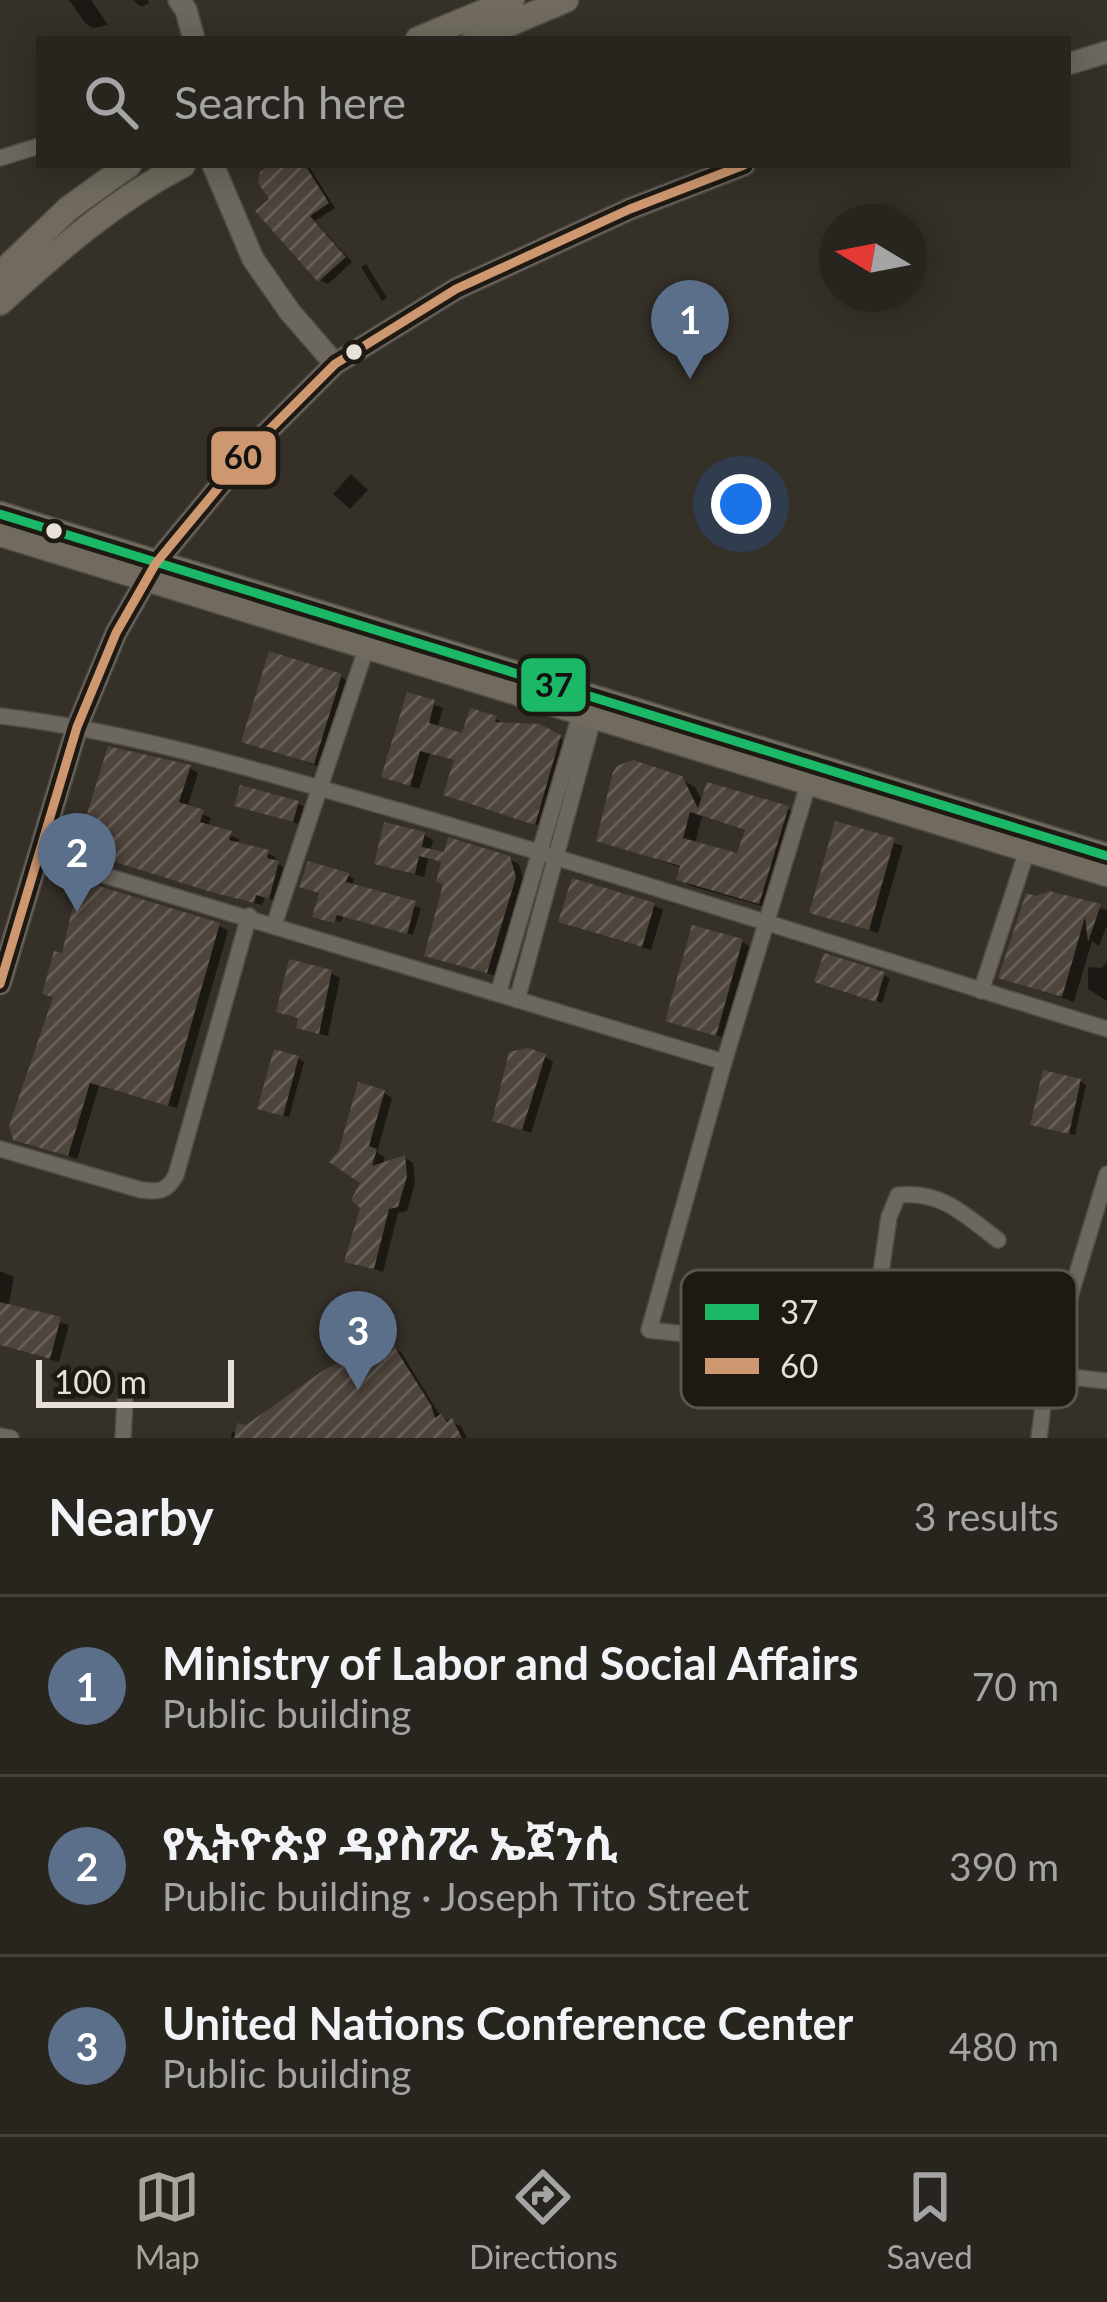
<!DOCTYPE html>
<html lang="en">
<head>
<meta charset="utf-8">
<style>
  :root { --surface:#28241e; --page:#302c27; --text:#f1f3f6; --muted:#a5a4a4; --line:#44413c; --accent:#a9a39a }
  body { margin:0; font-family:Lato,"Noto Sans Ethiopic",sans-serif; background:var(--page); color:var(--text) }
  .compass { position:absolute; left:819px; top:204px; width:108px; height:108px; border-radius:50%; background:var(--surface); box-shadow:0 6px 30px #0003; rotate:280deg }
  .scale { position:absolute; left:36px; bottom:30px; width:198px; box-sizing:border-box; padding-left:12px; border:6px solid #e7e1d8; border-top:0; font-size:33px; line-height:42px; white-space:nowrap; color:#e7e1d8; -webkit-text-stroke:9px #1e1a13; paint-order:stroke }
  .you { position:absolute; left:741px; top:504px; width:42px; height:42px; margin:-30px; border:9px solid #fff; border-radius:50%; background:#1a73e8; box-shadow:0 0 0 18px #1a73e833 }
  .badge { display:grid; place-items:center; width:78px; height:78px; border-radius:50%; background:var(--accent); color:#fff; font-size:39px; font-weight:700 }
  .pin { position:absolute; translate:-50% -99px; filter:drop-shadow(0 3px 6px #0008) }
  .pin::after { content:''; position:absolute; top:63px; width:42px; height:36px; background:inherit; clip-path:polygon(0 0,100% 0,50% 100%) }
  .list { margin:0; padding:0; list-style:none }
  h2 { display:flex; justify-content:space-between; align-items:center; height:156px; margin:0; padding:0 48px; font-size:51px }
  h2 small { font-size:39px; font-weight:400; color:var(--muted) }
  .list li { display:grid; grid-template-columns:78px 1fr auto; gap:36px; align-items:center; box-sizing:border-box; height:180px; padding:0 48px; border-top:3px solid var(--line) }
  .list b { display:block; font-size:45px; white-space:nowrap }
  .list p { margin:0; font-size:39px; white-space:nowrap; color:var(--muted) }
  .list em { font-size:39px; font-style:normal; color:var(--muted) }
  .icon { flex:none; width:66px; height:66px; fill:none; stroke:currentColor; stroke-width:2; stroke-linecap:round; stroke-linejoin:round }
  .map { position:relative; flex:none; width:1107px; height:1438px; overflow:hidden }
  .search { position:absolute; background:var(--surface); box-shadow:0 6px 30px #0003; left:36px; right:36px; top:36px; height:132px; display:flex; align-items:center; gap:30px; box-sizing:border-box; padding:0 42px; border-radius:0px; color:var(--muted); font-size:45px }
  .sheet { height:696px; background:var(--surface) }
  nav { display:flex; justify-content:space-around; align-items:center; box-sizing:border-box; height:168px; border-top:3px solid var(--line); background:var(--surface); font-size:33px; color:var(--muted) }
  nav a { display:grid; justify-items:center; gap:6px }
  nav .on { color:var(--accent) }
  .map>svg:first-child { display:block }
  .shadow { fill:#0007; fill-rule:evenodd }
  .building { fill:url(#building-hatch); fill-rule:evenodd }
  .lines { fill:none; stroke-linecap:round; stroke-linejoin:round }
  .street-casing { stroke:#514c45; stroke-width:18 }
  .secondary-casing { stroke:#514c45; stroke-width:24 }
  .primary-casing { stroke:#514c45; stroke-width:27 }
  .street { stroke:#6c6760; stroke-width:15 }
  .secondary { stroke:#6c6760; stroke-width:21 }
  .primary { stroke:#706b5e; stroke-width:24 }
  .bus-1-casing { stroke:#1e1a13; stroke-width:18 }
  .bus-2-casing { stroke:#1e1a13; stroke-width:18 }
  .bus-1 { stroke:#1ab867; stroke-width:9 }
  .bus-2 { stroke:#cd976f; stroke-width:9 }
  .bus-dot { fill:#e7e1d8; stroke:#1e1a13; stroke-width:4.5 }
  .key { fill:#1e1a13; stroke:#5a564e; stroke-width:3 }
  .key-label { font-size:33px; fill:#e7e1d8 }
  .line-badge { stroke:#1e1a13; stroke-width:4.5 }
  .pale-badge-label { font-size:33px; text-anchor:middle; font-weight:bold; fill:#111 }
</style>
</head>
<body>
<div class="map">
<svg width="1107" height="1438" viewBox="0 0 1107 1438">
  <defs>
    <pattern id="building-hatch" width="6" height="6" patternUnits="userSpaceOnUse" patternTransform="scale(3)"><rect width="6" height="6" fill="#4d443b"/><path d="M-1 1l2-2M0 6l6-6M5 7l2-2" fill="none" stroke="#675f57"/></pattern>
  </defs>
  <rect width="100%" height="100%" fill="#353028"/>
  <g class="shadow">
    <path d="M 69,0 L 91,0 L 108,25 L 93,28 L 86,24 Z"/>
    <path d="M 133,0 L 148,0 L 149,3 L 141,7 Z"/>
    <path d="M 279,165 L 308,165 L 335,208 L 315,221 L 352,262 L 328,284 L 320,280 L 273,199 Z"/>
    <path d="M 366,264 L 387,298 L 382,301 L 361,267 Z"/>
    <path d="M 351,474 L 368,490 L 350,509 L 333,494 Z"/>
    <path d="M 341,677 L 355,685 L 328,770 L 244,740 Z"/>
    <path d="M 409,695 L 443,708 L 437,729 L 464,736 L 496,719 L 507,725 L 539,727 L 569,743 L 544,827 L 455,798 L 456,761 L 430,753 L 419,789 L 394,781 Z"/>
    <path d="M 190,768 L 198,773 L 187,808 L 211,818 L 208,828 L 239,839 L 237,845 L 268,853 L 276,858 L 275,863 L 287,869 L 278,901 L 265,898 L 262,905 L 225,896 L 88,854 Z"/>
    <path d="M 681,779 L 695,787 L 703,803 L 788,809 L 800,816 L 772,909 L 691,886 L 679,879 L 682,868 L 599,840 ZM 702,816 L 748,831 L 739,857 L 695,844 Z"/>
    <path d="M 298,804 L 304,807 L 299,824 L 243,808 Z"/>
    <path d="M 837,825 L 903,846 L 878,933 L 812,911 Z"/>
    <path d="M 424,835 L 433,840 L 430,852 L 509,859 L 519,864 L 524,883 L 496,976 L 428,954 L 446,884 L 444,863 L 428,859 L 424,877 L 377,863 Z"/>
    <path d="M 347,875 L 354,879 L 351,887 L 421,908 L 413,935 L 343,916 L 341,922 L 319,916 L 322,893 Z"/>
    <path d="M 1049,895 L 1107,910 L 1107,925 L 1099,946 L 1092,941 L 1074,1002 L 1001,977 Z"/>
    <path d="M 654,905 L 663,910 L 651,950 L 571,926 Z"/>
    <path d="M 219,926 L 228,931 L 177,1108 L 99,1086 L 77,1159 L 15,1138 Z"/>
    <path d="M 742,942 L 751,947 L 725,1038 L 669,1020 Z"/>
    <path d="M 1107,962 L 1107,1001 L 1088,989 L 1088,967 L 1102,968 Z"/>
    <path d="M 331,973 L 340,978 L 328,1036 L 308,1031 L 299,1026 L 301,1019 L 279,1010 Z"/>
    <path d="M 884,975 L 890,979 L 882,1003 L 824,984 Z"/>
    <path d="M 544,1056 L 553,1062 L 531,1133 L 496,1120 Z"/>
    <path d="M 298,1058 L 304,1062 L 289,1117 L 267,1111 Z"/>
    <path d="M 1080,1081 L 1086,1085 L 1075,1135 L 1040,1127 Z"/>
    <path d="M 384,1093 L 392,1098 L 377,1153 L 385,1157 L 382,1166 L 405,1158 L 413,1163 L 415,1183 L 407,1211 L 398,1213 L 383,1272 L 348,1260 L 363,1207 L 364,1182 L 333,1162 Z"/>
    <path d="M 0,1271 L 14,1277 L 8,1307 L 69,1325 L 59,1362 L 0,1345 Z"/>
    <path d="M 379,1342 L 401,1352 L 441,1417 L 461,1426 L 467,1438 L 231,1438 L 232,1432 L 238,1433 Z"/>
  </g>
  <g class="building">
    <path d="M 272,165 L 305,165 L 329,203 L 310,216 L 346,257 L 318,282 L 255,211 L 269,199 L 258,183 L 260,172 Z"/>
    <path d="M 269,651 L 342,674 L 314,764 L 241,742 Z"/>
    <path d="M 407,692 L 435,700 L 429,723 L 462,733 L 470,708 L 497,716 L 495,722 L 540,724 L 561,735 L 535,825 L 443,795 L 454,760 L 420,751 L 410,786 L 381,777 Z"/>
    <path d="M 108,746 L 191,765 L 179,802 L 204,810 L 200,822 L 232,831 L 229,840 L 269,850 L 267,858 L 279,861 L 269,899 L 256,895 L 254,903 L 214,893 L 76,850 Z"/>
    <path d="M 633,760 L 682,776 L 698,808 L 707,782 L 789,806 L 759,904 L 676,880 L 680,866 L 596,841 L 613,772 L 617,766 ZM 690,812 L 745,830 L 737,853 L 683,838 Z"/>
    <path d="M 240,785 L 299,801 L 293,822 L 234,806 Z"/>
    <path d="M 835,821 L 895,838 L 869,930 L 809,913 Z"/>
    <path d="M 384,822 L 425,832 L 422,847 L 444,852 L 448,837 L 510,856 L 516,877 L 487,973 L 424,956 L 443,884 L 436,882 L 441,862 L 419,856 L 415,874 L 374,864 Z"/>
    <path d="M 308,861 L 349,873 L 346,882 L 416,901 L 407,934 L 337,915 L 334,923 L 312,917 L 319,893 L 299,887 Z"/>
    <path d="M 572,878 L 655,903 L 642,947 L 558,922 Z"/>
    <path d="M 79,880 L 220,923 L 168,1106 L 90,1083 L 68,1156 L 13,1140 L 9,1126 L 53,997 L 42,994 L 54,951 L 62,953 Z"/>
    <path d="M 1049,891 L 1101,904 L 1088,942 L 1085,917 L 1062,997 L 998,978 L 1026,893 L 1035,896 Z"/>
    <path d="M 692,925 L 743,939 L 716,1036 L 665,1021 Z"/>
    <path d="M 824,953 L 885,972 L 876,1002 L 814,982 Z"/>
    <path d="M 289,959 L 332,970 L 319,1034 L 296,1028 L 298,1018 L 276,1012 Z"/>
    <path d="M 528,1048 L 546,1054 L 522,1130 L 492,1121 L 509,1052 Z"/>
    <path d="M 274,1049 L 299,1056 L 283,1116 L 257,1109 Z"/>
    <path d="M 1043,1070 L 1081,1079 L 1069,1134 L 1030,1125 Z"/>
    <path d="M 358,1082 L 385,1090 L 369,1146 L 377,1149 L 372,1166 L 405,1155 L 407,1176 L 398,1207 L 389,1209 L 374,1269 L 344,1262 L 360,1208 L 351,1200 L 360,1183 L 329,1162 L 339,1150 Z"/>
    <path d="M 0,1302 L 61,1317 L 50,1359 L 0,1345 Z"/>
    <path d="M 379,1339 L 382,1348 L 392,1343 L 431,1405 L 435,1418 L 441,1414 L 447,1422 L 452,1418 L 462,1438 L 234,1438 L 237,1423 L 246,1425 L 324,1370 Z"/>
  </g>
  <g class="lines">
    <g class="street-casing">
      <g id="street">
        <path d="M 0,158 L 39,146"/>
        <path d="M 0,716 C 135,732 269,774 400,811 C 637,879 871,957 1107,1029"/>
        <path d="M 809,782 L 724,1062 L 649,1330 L 1107,1381"/>
        <path d="M 37,855 L 724,1062"/>
        <path d="M 274,925 L 367,646"/>
        <path d="M 981,991 L 1028,848"/>
        <path d="M 498,994 L 582,708"/>
        <path d="M 517,1000 L 595,712"/>
        <path d="M 0,1149 L 141,1190 C 159,1192 167,1192 176,1175 L 249,916"/>
        <path d="M 869,1355 L 889,1217 L 898,1195 C 941,1190 965,1215 998,1240"/>
        <path d="M 0,1436 L 11,1438"/>
        <path d="M 123,1438 L 125,1401"/>
        <path d="M 1039,1438 L 1047,1373 L 1107,1174"/>
      </g>
    </g>
    <g class="secondary-casing">
      <g id="secondary">
        <path d="M 179,0 L 186,10 L 194,39"/>
        <path d="M 1068,64 L 1107,52"/>
        <path d="M 213,165 L 253,259 L 290,312 L 335,364"/>
        <path d="M 0,984 L 77,727 L 116,633 L 156,563 L 252,447 L 335,364 L 456,289 L 630,209 L 744,165"/>
      </g>
    </g>
    <g class="primary-casing">
      <g id="primary">
        <path d="M 418,39 L 512,0"/>
        <path d="M 474,39 L 566,0"/>
        <path d="M 0,274 L 69,208 L 129,165"/>
        <path d="M 0,303 C 57,251 114,201 183,165"/>
        <path d="M 0,514 L 1107,856"/>
        <path d="M 0,534 L 1107,874"/>
      </g>
    </g>
    <use href="#street" class="street"/>
    <use href="#secondary" class="secondary"/>
    <use href="#primary" class="primary"/>
    <g class="bus-1-casing">
      <path id="bus-1" d="M 0,514 L 1107,856"/>
    </g>
    <g class="bus-2-casing">
      <path id="bus-2" d="M 0,984 L 77,727 L 116,633 L 156,563 L 252,447 L 335,364 L 456,289 L 630,209 L 744,165"/>
    </g>
    <use href="#bus-1" class="bus-1"/>
    <use href="#bus-2" class="bus-2"/>
  </g>
  <g class="bus-dot">
    <circle cx="354" cy="352" r="10"/>
    <circle cx="54" cy="531" r="10"/>
  </g>
  <rect x="681" y="1270" width="396" height="138" rx="18" class="key"/>
  <rect x="705" y="1304" width="54" height="16" fill="#1ab867"/>
  <rect x="705" y="1358" width="54" height="16" fill="#cd976f"/>
  <g class="key-label">
    <text x="780" y="1324">37</text>
    <text x="780" y="1378">60</text>
  </g>
  <g class="line-badge">
    <rect x="209" y="429" width="69" height="58" rx="12" fill="#cd976f"/>
    <rect x="519" y="656" width="69" height="58" rx="12" fill="#1ab867"/>
  </g>
  <g class="pale-badge-label">
    <text x="243" y="469">60</text>
    <text x="554" y="697">37</text>
  </g>
</svg>
<svg class="compass" viewBox="-18 -18 36 36"><path d="M0-13l5 13h-10z" fill="#e53935"/><path d="M0 13l5-13h-10z" fill="#a5a4a4"/></svg>
<div class="scale">100 m</div>
<div class="you"></div>
<div class="pin badge" style="left:690px;top:379px;background:#5c6f8a">1</div>
<div class="pin badge" style="left:77px;top:912px;background:#5c6f8a">2</div>
<div class="pin badge" style="left:358px;top:1390px;background:#5c6f8a">3</div>
<div class="search"><svg class="icon" aria-label="search" viewBox="0 0 24 24"><circle cx="10" cy="10" r="6"/><path d="M15 15l6 6"/></svg>Search here</div>
</div>
<section class="sheet">
<h2>Nearby<small>3 results</small></h2>
<ul class="list">
<li><span class="badge" style="background:#5c6f8a">1</span><div><b>Ministry of Labor and Social Affairs</b><p>Public building</p></div><em>70 m</em></li>
<li><span class="badge" style="background:#5c6f8a">2</span><div><b>የኢትዮጵያ ዳያስፖራ ኤጀንሲ</b><p>Public building · Joseph Tito Street</p></div><em>390 m</em></li>
<li><span class="badge" style="background:#5c6f8a">3</span><div><b>United Nations Conference Center</b><p>Public building</p></div><em>480 m</em></li>
</ul>
</section>
<nav>
<a class="on"><svg class="icon" aria-label="map" viewBox="0 0 24 24"><path d="M3 6l6-2 6 2 6-2v14l-6 2-6-2-6 2zM9 4v14M15 6v14"/></svg>Map</a>
<a><svg class="icon" aria-label="directions" viewBox="0 0 24 24"><path d="M12 3l9 9-9 9-9-9zM9 14v-3h6M13 9l2 2-2 2"/></svg>Directions</a>
<a><svg class="icon" aria-label="saved" viewBox="0 0 24 24"><path d="M7 4h10v16l-5-4-5 4z"/></svg>Saved</a>
</nav>
</body>
</html>
